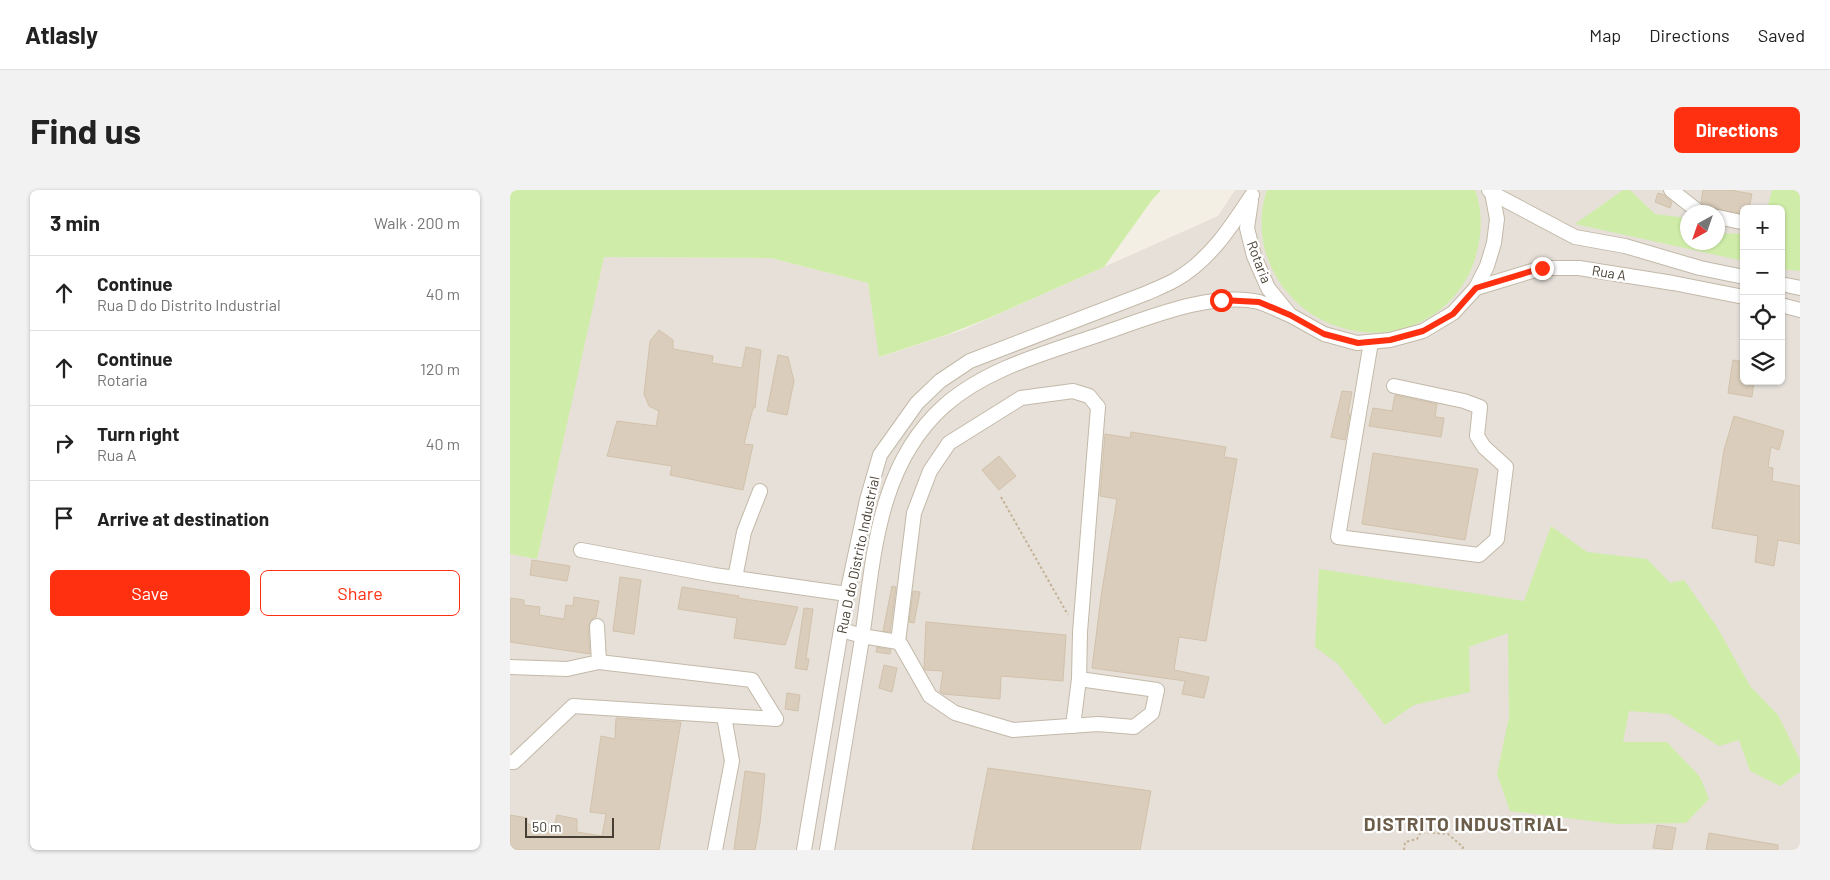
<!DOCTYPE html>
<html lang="en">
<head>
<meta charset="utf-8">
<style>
  :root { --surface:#fff; --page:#f2f2f2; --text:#222; --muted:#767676; --line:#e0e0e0; --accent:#ff3010 }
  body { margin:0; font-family:Barlow,sans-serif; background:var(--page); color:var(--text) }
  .controls { position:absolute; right:15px; top:15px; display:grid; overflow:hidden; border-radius:8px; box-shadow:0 1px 4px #0004 }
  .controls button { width:45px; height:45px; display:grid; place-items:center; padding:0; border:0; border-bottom:1px solid var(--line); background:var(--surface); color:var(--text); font:25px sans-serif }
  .compass { position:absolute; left:1170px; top:15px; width:45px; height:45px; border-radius:50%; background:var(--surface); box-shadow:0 1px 4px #0004; rotate:220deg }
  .scale { position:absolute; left:15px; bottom:12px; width:89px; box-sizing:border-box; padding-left:5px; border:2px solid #473f33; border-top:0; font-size:14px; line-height:18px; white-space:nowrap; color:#473f33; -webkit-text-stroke:4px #fff; paint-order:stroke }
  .stop { position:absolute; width:15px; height:15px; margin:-11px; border:4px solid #ff3010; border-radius:50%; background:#fff }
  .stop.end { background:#ff3010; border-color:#fff; box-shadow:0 1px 5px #0008 }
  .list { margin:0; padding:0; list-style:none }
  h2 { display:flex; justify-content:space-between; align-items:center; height:65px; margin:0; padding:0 20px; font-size:21px }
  h2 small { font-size:16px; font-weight:400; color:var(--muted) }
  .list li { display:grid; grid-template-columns:32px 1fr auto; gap:15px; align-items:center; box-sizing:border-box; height:75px; padding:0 20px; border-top:1px solid var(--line) }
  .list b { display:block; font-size:19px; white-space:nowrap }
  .list p { margin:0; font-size:16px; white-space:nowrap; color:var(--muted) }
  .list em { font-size:16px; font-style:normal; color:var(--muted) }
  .actions { display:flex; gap:10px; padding:15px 20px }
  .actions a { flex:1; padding:11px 0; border:1px solid var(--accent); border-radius:8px; text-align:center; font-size:18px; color:var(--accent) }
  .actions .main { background:var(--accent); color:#fff }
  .icon { flex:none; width:28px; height:28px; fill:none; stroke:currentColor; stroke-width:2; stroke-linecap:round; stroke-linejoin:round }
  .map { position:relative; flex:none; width:1290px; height:660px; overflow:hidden; border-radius:8px }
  header { display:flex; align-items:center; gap:30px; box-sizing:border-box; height:70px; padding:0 25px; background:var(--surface); border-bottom:1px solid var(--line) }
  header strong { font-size:24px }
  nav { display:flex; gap:28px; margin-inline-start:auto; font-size:18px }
  .intro { display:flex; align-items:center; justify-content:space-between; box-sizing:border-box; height:120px; padding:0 30px }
  h1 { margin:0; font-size:35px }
  .button { padding:12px 22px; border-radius:8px; background:var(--accent); color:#fff; font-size:18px; font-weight:700 }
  main { display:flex; gap:30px; padding:0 30px }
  aside { flex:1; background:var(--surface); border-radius:8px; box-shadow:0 1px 4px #0004 }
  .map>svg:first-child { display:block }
  .industrial { fill:#e6e0d9; fill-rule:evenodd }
  .green { fill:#cfeda8 }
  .building { fill:#dacdbb; stroke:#d2c2aa }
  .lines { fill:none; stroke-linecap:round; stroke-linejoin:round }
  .minor-casing { stroke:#c3b9a8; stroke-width:16 }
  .path { stroke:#c4b295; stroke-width:2; stroke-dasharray:2.5 2.5; stroke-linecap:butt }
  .minor { stroke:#fff; stroke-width:14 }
  .route { stroke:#ff3010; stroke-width:6 }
  .labels { text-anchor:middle; stroke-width:4.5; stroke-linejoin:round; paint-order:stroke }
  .street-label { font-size:14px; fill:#473f33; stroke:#fff }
  .district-label { font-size:19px; font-weight:bold; letter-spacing:1px; fill:#6b5d49; stroke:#fff }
</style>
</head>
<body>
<header>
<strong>Atlasly</strong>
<nav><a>Map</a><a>Directions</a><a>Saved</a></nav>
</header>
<div class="intro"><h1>Find us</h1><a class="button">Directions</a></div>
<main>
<aside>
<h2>3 min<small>Walk · 200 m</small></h2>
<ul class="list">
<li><svg class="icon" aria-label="ahead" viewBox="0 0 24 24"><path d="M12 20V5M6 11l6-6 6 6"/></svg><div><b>Continue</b><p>Rua D do Distrito Industrial</p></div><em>40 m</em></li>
<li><svg class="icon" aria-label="ahead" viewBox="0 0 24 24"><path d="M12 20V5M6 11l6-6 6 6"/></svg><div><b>Continue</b><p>Rotaria</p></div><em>120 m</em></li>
<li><svg class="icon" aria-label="right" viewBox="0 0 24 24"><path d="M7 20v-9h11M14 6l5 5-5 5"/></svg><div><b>Turn right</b><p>Rua A</p></div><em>40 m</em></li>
<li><svg class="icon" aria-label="arrive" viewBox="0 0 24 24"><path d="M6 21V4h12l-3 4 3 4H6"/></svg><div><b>Arrive at destination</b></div></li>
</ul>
<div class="actions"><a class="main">Save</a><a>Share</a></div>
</aside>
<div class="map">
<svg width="1290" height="660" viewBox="0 0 1290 660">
  <rect width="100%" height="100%" fill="#f4efe4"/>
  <path class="industrial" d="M 725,0 L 1290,0 L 1290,660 L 0,660 L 0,364 L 27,368 L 93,67 L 261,68 L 358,93 L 370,167 L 453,140 L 708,26 ZM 1234,19 L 1271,19 L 1271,191 L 1234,191 ZM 1178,22 L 1208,22 L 1208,52 L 1178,52 Z"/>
  <g class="green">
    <path d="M 0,0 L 651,0 L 642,10 L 594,77 L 479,128 L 436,145 L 369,167 L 358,93 L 261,68 L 94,67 L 27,369 L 0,364 Z"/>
    <path d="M 757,0 L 965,0 C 975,26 971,57 960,82 C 915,174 782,157 755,60 C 750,41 750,19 757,0 Z"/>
    <path d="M 1113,0 L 1120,0 L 1145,24 L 1177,28 L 1178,52 L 1208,52 L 1208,43 L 1234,44 L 1234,71 L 1065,34 Z"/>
    <path d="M 1262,0 L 1290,0 L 1290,81 L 1271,79 L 1271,19 L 1257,19 Z"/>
    <path d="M 1041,336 L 1077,362 L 1137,369 L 1160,393 L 1174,390 L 1207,437 L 1240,496 L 1268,525 L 1290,570 L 1290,582 L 1270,596 L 1240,581 L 1229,550 L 1209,556 L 1159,524 L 1119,521 L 1113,552 L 1157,552 L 1190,587 L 1199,609 L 1176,633 L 1106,634 L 1000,621 L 987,584 L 999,527 L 998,443 L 959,457 L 960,502 L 904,515 L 875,535 L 827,473 L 805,457 L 809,379 L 1014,411 Z"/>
  </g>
  <g class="building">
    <path d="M 1193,0 L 1220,0 L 1242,4 L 1239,19 L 1234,19 L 1234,24 L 1196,17 L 1191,12 Z"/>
    <path d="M 1148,3 L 1154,5 L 1162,12 L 1160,18 L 1145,12 Z"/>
    <path d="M 149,140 L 163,150 L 163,159 L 203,166 L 202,173 L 232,178 L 236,157 L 251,160 L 245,218 L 243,218 L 234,254 L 243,255 L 233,300 L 160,285 L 162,276 L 97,266 L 107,231 L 146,236 L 149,221 L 139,216 L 134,204 L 140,151 Z"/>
    <path d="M 268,165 L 278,167 L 284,191 L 277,225 L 257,221 Z"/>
    <path d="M 1223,170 L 1234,172 L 1234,191 L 1244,191 L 1242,207 L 1218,203 Z"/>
    <path d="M 832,201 L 842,202 L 838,223 L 840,224 L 835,250 L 821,247 Z"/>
    <path d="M 885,205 L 927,214 L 925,227 L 934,228 L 931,247 L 859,236 L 863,218 L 882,221 Z"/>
    <path d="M 1224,226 L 1274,241 L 1269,260 L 1261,257 L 1258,277 L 1263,278 L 1262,291 L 1290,296 L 1290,354 L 1268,350 L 1264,376 L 1245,372 L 1248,346 L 1202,338 L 1214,260 Z"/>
    <path d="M 621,242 L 716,257 L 714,267 L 727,269 L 696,451 L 669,447 L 664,480 L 699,487 L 694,508 L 672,504 L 675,491 L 582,478 L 592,400 L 607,309 L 590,306 L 595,244 L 620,248 Z"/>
    <path d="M 863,263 L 968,279 L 955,350 L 852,334 Z"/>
    <path d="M 489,266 L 506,286 L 489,300 L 472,280 Z"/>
    <path d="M 22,370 L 60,376 L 57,391 L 20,385 Z"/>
    <path d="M 110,387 L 131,390 L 124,444 L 103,441 Z"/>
    <path d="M 382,396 L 386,397 L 380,442 L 373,441 Z"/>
    <path d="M 172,397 L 229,406 L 228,408 L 288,417 L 275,455 L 224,448 L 227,428 L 168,419 Z"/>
    <path d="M 403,401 L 410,402 L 404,433 L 399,432 Z"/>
    <path d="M 64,407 L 89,411 L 86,427 L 82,429 L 78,436 L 80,464 L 0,452 L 0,408 L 14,410 L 14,415 L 30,417 L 29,425 L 54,429 L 56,415 L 63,416 Z"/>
    <path d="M 294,418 L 303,419 L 296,469 L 299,469 L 297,480 L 285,478 Z"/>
    <path d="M 416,432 L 556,445 L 553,491 L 491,486 L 490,509 L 433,504 L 430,502 L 433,481 L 415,480 L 414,478 Z"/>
    <path d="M 367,457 L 381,460 L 380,464 L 366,462 Z"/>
    <path d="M 374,475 L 387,478 L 382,502 L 369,498 Z"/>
    <path d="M 277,503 L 290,505 L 288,521 L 275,519 Z"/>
    <path d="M 106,528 L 171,532 L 149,660 L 0,660 L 0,625 L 17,628 L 17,634 L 44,637 L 47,625 L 67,629 L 67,642 L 92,646 L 96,624 L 80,622 L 91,546 L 105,549 Z"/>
    <path d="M 478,578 L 641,601 L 630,660 L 462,660 Z"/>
    <path d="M 235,581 L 255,584 L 250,633 L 245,660 L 224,660 Z"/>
    <path d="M 1147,635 L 1166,638 L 1162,660 L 1143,658 Z"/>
    <path d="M 1199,643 L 1268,655 L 1268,660 L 1196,660 Z"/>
  </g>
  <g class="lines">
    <g class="minor-casing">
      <g id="minor">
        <path d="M 1161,0 L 1189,22"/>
        <path d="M 982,3 L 1065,47 L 1115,56 L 1190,78 L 1234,87"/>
        <path d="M 741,11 L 737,38 L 744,66 L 758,98 L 780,125 L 814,144 L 847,153 L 880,150 L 913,141 L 943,123 L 966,98 L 977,76 L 984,53 L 987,29 L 982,3 L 979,0"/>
        <path d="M 1208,27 L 1231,32"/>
        <path d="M 1271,94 L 1290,98"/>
        <path d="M 966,98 L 1032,78 L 1069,78 L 1163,93 L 1234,107"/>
        <path d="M 1271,115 L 1290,120"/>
        <path d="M 861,152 L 828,347 L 969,365 L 987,349 L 996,277 L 974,257 L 967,246 L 970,217 L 954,211 L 884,196"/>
        <path d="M 71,360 L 204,385 L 337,404"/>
        <path d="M 225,388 L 234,342 L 250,301"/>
        <path d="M 332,440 L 352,446 L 388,452 L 391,455 L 420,506 L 445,523 L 503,540 L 588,534 L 624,537 L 642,523 L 647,500 L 569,489"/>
        <path d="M 388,452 L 404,323 L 420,281 L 439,253 L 511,208 L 563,201 L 579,206 L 588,217 L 570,442 L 569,489 L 563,536"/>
        <path d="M 89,472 L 242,490 L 266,529"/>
        <path d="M 0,477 L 57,479 L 89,472 L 87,436"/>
        <path d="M 0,572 L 4,572 L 63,516 L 266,529"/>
        <path d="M 205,660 L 222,571 L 214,526"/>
        <path d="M 294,660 L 337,404 L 357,310 L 370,265 L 407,213 L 430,191 L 460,171 L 637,103 C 646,99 656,95 665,90 C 699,71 721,37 742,5"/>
        <path d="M 317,660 C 328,594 339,527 350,461 C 364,374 364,279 434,216 C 478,177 540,162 594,143 C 638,128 702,101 749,112 C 759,115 770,121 780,125"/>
      </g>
    </g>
    <g class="path">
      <path d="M 491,307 L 558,425"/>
      <path d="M 894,660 L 895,652 L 907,649 L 911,642 L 938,644 L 953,657 L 952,660"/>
    </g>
    <use href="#minor" class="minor"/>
  </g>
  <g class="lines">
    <path class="route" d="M 711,110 L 749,112 L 780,125 L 814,144 L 848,153 L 880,150 L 913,141 L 943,124 L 966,98 L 1032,78"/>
  </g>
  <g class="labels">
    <g class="street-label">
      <text transform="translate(749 72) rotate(69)" y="5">Rotaria</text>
      <text transform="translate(1099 83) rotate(9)" y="5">Rua A</text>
      <text transform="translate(348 365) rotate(-78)" y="5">Rua D do Distrito Industrial</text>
    </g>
    <g class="district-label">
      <text x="956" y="641">DISTRITO INDUSTRIAL</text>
    </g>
  </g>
</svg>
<div class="controls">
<button>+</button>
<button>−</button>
<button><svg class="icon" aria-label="locate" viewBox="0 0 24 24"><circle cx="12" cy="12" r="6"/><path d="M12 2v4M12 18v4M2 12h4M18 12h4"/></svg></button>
<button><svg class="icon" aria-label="layers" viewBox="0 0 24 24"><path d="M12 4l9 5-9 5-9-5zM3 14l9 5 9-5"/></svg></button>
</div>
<svg class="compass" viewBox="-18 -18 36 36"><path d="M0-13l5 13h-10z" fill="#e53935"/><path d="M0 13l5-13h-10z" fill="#767676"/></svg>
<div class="scale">50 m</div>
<div class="stop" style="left:711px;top:110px"></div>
<div class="stop end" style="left:1032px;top:78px"></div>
</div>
</main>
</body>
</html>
